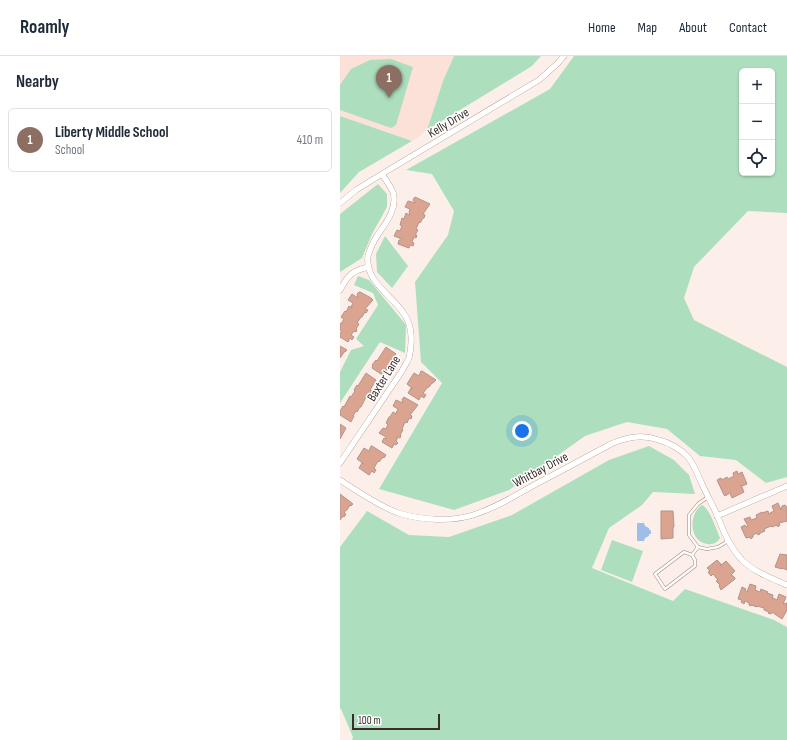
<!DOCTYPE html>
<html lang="en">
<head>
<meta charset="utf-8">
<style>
  :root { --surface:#fff; --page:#f2f2f3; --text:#1f2937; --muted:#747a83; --line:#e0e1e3; --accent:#111827 }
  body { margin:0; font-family:"Sofia Sans Condensed",sans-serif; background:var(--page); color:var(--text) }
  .controls { position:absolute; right:12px; top:12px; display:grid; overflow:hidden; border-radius:6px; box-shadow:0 1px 3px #0004 }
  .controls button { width:36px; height:36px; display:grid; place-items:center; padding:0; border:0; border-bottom:1px solid var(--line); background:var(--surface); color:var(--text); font:20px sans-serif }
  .scale { position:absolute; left:12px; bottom:10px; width:88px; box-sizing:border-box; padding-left:4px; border:2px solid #3b2e2a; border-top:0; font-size:11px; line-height:14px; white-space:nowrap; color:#3b2e2a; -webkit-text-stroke:3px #fff; paint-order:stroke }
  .you { position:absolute; left:182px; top:375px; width:14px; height:14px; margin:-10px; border:3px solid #fff; border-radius:50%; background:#1a73e8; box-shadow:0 0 0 6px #1a73e833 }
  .badge { display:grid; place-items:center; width:26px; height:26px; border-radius:50%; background:var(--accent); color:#fff; font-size:13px; font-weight:700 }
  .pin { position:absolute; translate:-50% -33px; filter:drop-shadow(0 1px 2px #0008) }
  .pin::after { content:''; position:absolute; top:21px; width:14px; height:12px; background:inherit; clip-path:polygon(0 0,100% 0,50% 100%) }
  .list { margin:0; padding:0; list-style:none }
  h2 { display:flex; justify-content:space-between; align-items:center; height:52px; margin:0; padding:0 16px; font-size:17px }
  h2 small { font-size:13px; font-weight:400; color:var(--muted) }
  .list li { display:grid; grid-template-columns:26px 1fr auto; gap:12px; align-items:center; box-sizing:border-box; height:64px; margin:0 8px 8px; padding:0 8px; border:1px solid var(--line); border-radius:6px }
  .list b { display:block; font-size:15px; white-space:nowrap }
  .list p { margin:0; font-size:13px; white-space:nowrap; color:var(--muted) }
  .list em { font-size:13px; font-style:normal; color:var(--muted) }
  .icon { flex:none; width:22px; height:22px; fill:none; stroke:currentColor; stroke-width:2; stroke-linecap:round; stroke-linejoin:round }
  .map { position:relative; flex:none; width:447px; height:684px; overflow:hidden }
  header { display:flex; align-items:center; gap:24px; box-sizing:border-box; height:56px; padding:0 20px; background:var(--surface); border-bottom:1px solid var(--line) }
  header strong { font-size:19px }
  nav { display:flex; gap:22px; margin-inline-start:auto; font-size:14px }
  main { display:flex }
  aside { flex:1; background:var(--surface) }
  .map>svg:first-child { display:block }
  .built { fill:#fbe1d8 }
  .green { fill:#addfbf; fill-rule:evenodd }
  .water { fill:#9cbee7 }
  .building { fill:#daa491; stroke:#b39489 }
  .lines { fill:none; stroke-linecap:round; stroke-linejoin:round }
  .lane-casing { stroke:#a3857a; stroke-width:3.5 }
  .street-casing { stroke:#a3857a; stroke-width:6 }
  .lane { stroke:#fff; stroke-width:2.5 }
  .street { stroke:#fff; stroke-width:5.5 }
  .labels { text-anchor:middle; stroke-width:3; stroke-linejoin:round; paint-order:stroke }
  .street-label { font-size:13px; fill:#3b2e2a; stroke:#fff }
</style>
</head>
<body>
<header>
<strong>Roamly</strong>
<nav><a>Home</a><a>Map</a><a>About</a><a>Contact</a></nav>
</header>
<main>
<aside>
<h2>Nearby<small></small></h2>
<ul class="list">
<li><span class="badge" style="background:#8d6e63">1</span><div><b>Liberty Middle School</b><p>School</p></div><em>410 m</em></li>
</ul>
</aside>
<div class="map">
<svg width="447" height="684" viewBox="0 0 447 684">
  <rect width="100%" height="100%" fill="#fcefea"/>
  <path class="built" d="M 0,0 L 114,0 L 103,25 L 87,74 L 80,80 L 72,85 L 0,60 Z"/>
  <g class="green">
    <path d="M 114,0 L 201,0 L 192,10 L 87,74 L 103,25 Z"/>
    <path d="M 234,0 L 447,0 L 447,157 L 408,155 L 354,211 L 344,242 L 354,264 L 447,311 L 447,421 L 426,427 L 396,404 L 360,400 L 327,373 L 287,366 L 245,380 L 169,434 L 114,454 L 39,433 L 102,327 L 81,306 L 75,226 L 108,179 L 114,155 L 92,118 L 66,114 L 210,33 ZM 402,15 L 432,15 L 432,117 L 402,117 Z"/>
    <path d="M 51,3 L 73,11 L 56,69 L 51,72 L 0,54 L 0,29 L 11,13 L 30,4 Z"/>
    <path d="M 0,60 L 72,85 L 19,116 L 0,137 Z"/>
    <path d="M 38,128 L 47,138 L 47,151 L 32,178 L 22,202 L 0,216 L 0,158 Z"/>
    <path d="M 45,180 L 68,210 L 52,232 L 37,216 L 36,198 Z"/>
    <path d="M 18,220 L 29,224 L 66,269 L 65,297 L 40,286 L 0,347 L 0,316 L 11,294 L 24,290 L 16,283 L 38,249 L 33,237 L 14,229 Z"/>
    <path d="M 309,390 L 334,404 L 349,419 L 355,438 L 313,436 L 302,449 L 269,472 L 252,512 L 333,545 L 345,533 L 434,564 L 447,571 L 447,684 L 12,684 L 13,681 L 1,653 L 0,653 L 0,491 L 27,455 L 69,479 L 109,481 L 172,459 L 269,404 Z"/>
    <path d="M 362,449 C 370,453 376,473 380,482 C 377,487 373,489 367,488 C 348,485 349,457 362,449 Z"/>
    <path d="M 272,484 L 303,495 L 292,526 L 261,514 Z"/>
  </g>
  <path class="water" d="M 297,467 L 304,467 L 305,470 L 309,472 L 309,473 L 311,475 L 311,478 L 309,478 L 309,480 L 305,482 L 304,485 L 297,485 Z"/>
  <g class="building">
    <path d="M 75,141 L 90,148 L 83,158 L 85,159 L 84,162 L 83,162 L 80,167 L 79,166 L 76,173 L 78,174 L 75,179 L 77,179 L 76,182 L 74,181 L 72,186 L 74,187 L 73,190 L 70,189 L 69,192 L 58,188 L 59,184 L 61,184 L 62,183 L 54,180 L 57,174 L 60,175 L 62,170 L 60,169 L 62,162 L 64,163 L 66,157 L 69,159 L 70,158 L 69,157 L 70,153 L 65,151 L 68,145 L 75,147 L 73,144 L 74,142 Z"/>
    <path d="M 19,236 L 20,236 L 31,242 L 33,244 L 25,253 L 28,254 L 26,257 L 25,256 L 22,261 L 21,261 L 17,267 L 19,268 L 16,273 L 17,274 L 16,276 L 14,275 L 11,279 L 14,281 L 12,284 L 10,282 L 8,286 L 0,281 L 0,276 L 1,277 L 2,275 L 0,274 L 0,267 L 1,268 L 4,263 L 1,261 L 5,255 L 6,256 L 9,250 L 12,252 L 12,251 L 11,251 L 13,247 L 8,244 L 12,238 L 18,242 L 17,238 Z"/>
    <path d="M 0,290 L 7,294 L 5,296 L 4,296 L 1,301 L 0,301 Z"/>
    <path d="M 46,291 L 56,298 L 52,303 L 53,303 L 46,313 L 47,314 L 44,320 L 32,312 L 33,310 L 32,309 L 36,304 L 37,305 Z"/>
    <path d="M 81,315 L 82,315 L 96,324 L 93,327 L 92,327 L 89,331 L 88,331 L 83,337 L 86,339 L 84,342 L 81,340 L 79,344 L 68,337 L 71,332 L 73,333 L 67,328 L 74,317 L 79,320 Z"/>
    <path d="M 26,317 L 36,324 L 30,334 L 32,335 L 29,340 L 26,341 L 21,351 L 20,351 L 17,356 L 16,355 L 13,360 L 14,360 L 11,366 L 0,359 L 1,356 L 0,355 L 3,350 L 4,351 L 10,340 L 11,341 L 15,335 L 14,334 L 17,329 L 18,330 Z"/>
    <path d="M 64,341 L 78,349 L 70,359 L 72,360 L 71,363 L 69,362 L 67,367 L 65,366 L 62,373 L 63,374 L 60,379 L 61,379 L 60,382 L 58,381 L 56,385 L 58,387 L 56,389 L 54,388 L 52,392 L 42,386 L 44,382 L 46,383 L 46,381 L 39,377 L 43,372 L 46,373 L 48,368 L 46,367 L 49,361 L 50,361 L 53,356 L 56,358 L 57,357 L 56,357 L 58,353 L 53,350 L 56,344 L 63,347 L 62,344 L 63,342 Z"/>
    <path d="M 0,368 L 6,372 L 0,383 Z"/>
    <path d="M 31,390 L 32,390 L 46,399 L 44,402 L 43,401 L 39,406 L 38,405 L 34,412 L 36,414 L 34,417 L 32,415 L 29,419 L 19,412 L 22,407 L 24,408 L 17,403 L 24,392 L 29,395 Z"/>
    <path d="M 397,415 L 398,418 L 402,416 L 407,428 L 402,430 L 401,429 L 404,436 L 392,442 L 390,437 L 385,440 L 384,439 L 377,424 L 381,422 L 382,424 L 387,421 L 388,423 L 394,420 L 393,417 Z"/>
    <path d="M 0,438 L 13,448 L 11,450 L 10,449 L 7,454 L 6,454 L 4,457 L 6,458 L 4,461 L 3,460 L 0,464 Z"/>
    <path d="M 438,447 L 441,454 L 442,450 L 445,449 L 446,450 L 447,452 L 447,465 L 439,467 L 440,469 L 438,471 L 437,469 L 432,471 L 431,470 L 424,473 L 425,475 L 420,477 L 420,478 L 418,479 L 417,477 L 413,479 L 413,481 L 411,483 L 410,481 L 406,482 L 401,471 L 405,469 L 406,471 L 408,470 L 404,463 L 410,461 L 411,464 L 417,462 L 416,459 L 422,456 L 422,457 L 428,455 L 429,458 L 430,458 L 430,457 L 434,455 L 432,450 Z"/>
    <path d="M 321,455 L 333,455 L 334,471 L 333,471 L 333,482 L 321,483 Z"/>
    <path d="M 440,498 L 447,499 L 447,514 L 442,512 L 442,513 L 435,511 Z"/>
    <path d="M 377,504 L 381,508 L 380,510 L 386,505 L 395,515 L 391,519 L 393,520 L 395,522 L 395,523 L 381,534 L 379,530 L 380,529 L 376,525 L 378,524 L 373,518 L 371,520 L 368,516 L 370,515 L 367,512 Z"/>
    <path d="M 410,528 L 416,530 L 415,534 L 420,536 L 421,533 L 428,536 L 427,537 L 433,539 L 432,543 L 433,542 L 437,544 L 439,538 L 446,541 L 443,548 L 447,547 L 447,554 L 442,563 L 432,556 L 431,558 L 428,557 L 429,556 L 424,554 L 424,552 L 417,550 L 417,551 L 411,549 L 411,550 L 409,549 L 409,547 L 405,545 L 404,548 L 401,546 L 402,544 L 398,543 L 402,531 L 406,533 L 405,535 L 407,536 Z"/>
  </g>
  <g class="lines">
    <g class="lane-casing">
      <g id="lane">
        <path d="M 368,441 L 358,448 L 349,459 L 349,479 L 358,491 L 367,493 L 378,491 L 388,485"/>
        <path d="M 352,499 L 355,504 L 355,510 L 325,533 L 315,518 L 344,496 L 352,499 L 358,491"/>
      </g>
    </g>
    <g class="street-casing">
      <g id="street">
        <path d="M 0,147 L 16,134 L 42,118 L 199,24 L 217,8 L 224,0"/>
        <path d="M 0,234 C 8,219 12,215 28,211"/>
        <path d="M 0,407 L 62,315 C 64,311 67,306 69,302 C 70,297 71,292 71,287 C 72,276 69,264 62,255 C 50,238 25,225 28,200 C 30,193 33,186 37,180 C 45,168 58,153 53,136 C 50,130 46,124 42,118"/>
        <path d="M 0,424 C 19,436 37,449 58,457 C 81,464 111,466 133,459 C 156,452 176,439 196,428 C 221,415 245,402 269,389 C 286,381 301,378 319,384 C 330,387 340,393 348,401 C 354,409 358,419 362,428 C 367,439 373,450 378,461 C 384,477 390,491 402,504 C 414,516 431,522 447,529"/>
        <path d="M 377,460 L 447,430"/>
      </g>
    </g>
    <use href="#lane" class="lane"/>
    <use href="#street" class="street"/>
  </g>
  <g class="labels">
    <g class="street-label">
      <text transform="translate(108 66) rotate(-31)" y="5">Kelly Drive</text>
      <text transform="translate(43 322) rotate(-58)" y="5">Baxter Lane</text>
      <text transform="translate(200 413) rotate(-28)" y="5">Whitbay Drive</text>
    </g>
  </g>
</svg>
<div class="controls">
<button>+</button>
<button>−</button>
<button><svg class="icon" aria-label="locate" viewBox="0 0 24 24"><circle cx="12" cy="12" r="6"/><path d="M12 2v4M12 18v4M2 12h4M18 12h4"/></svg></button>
</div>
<div class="scale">100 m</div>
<div class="you"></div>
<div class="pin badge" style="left:49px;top:42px;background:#8d6e63">1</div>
</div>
</main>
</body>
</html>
